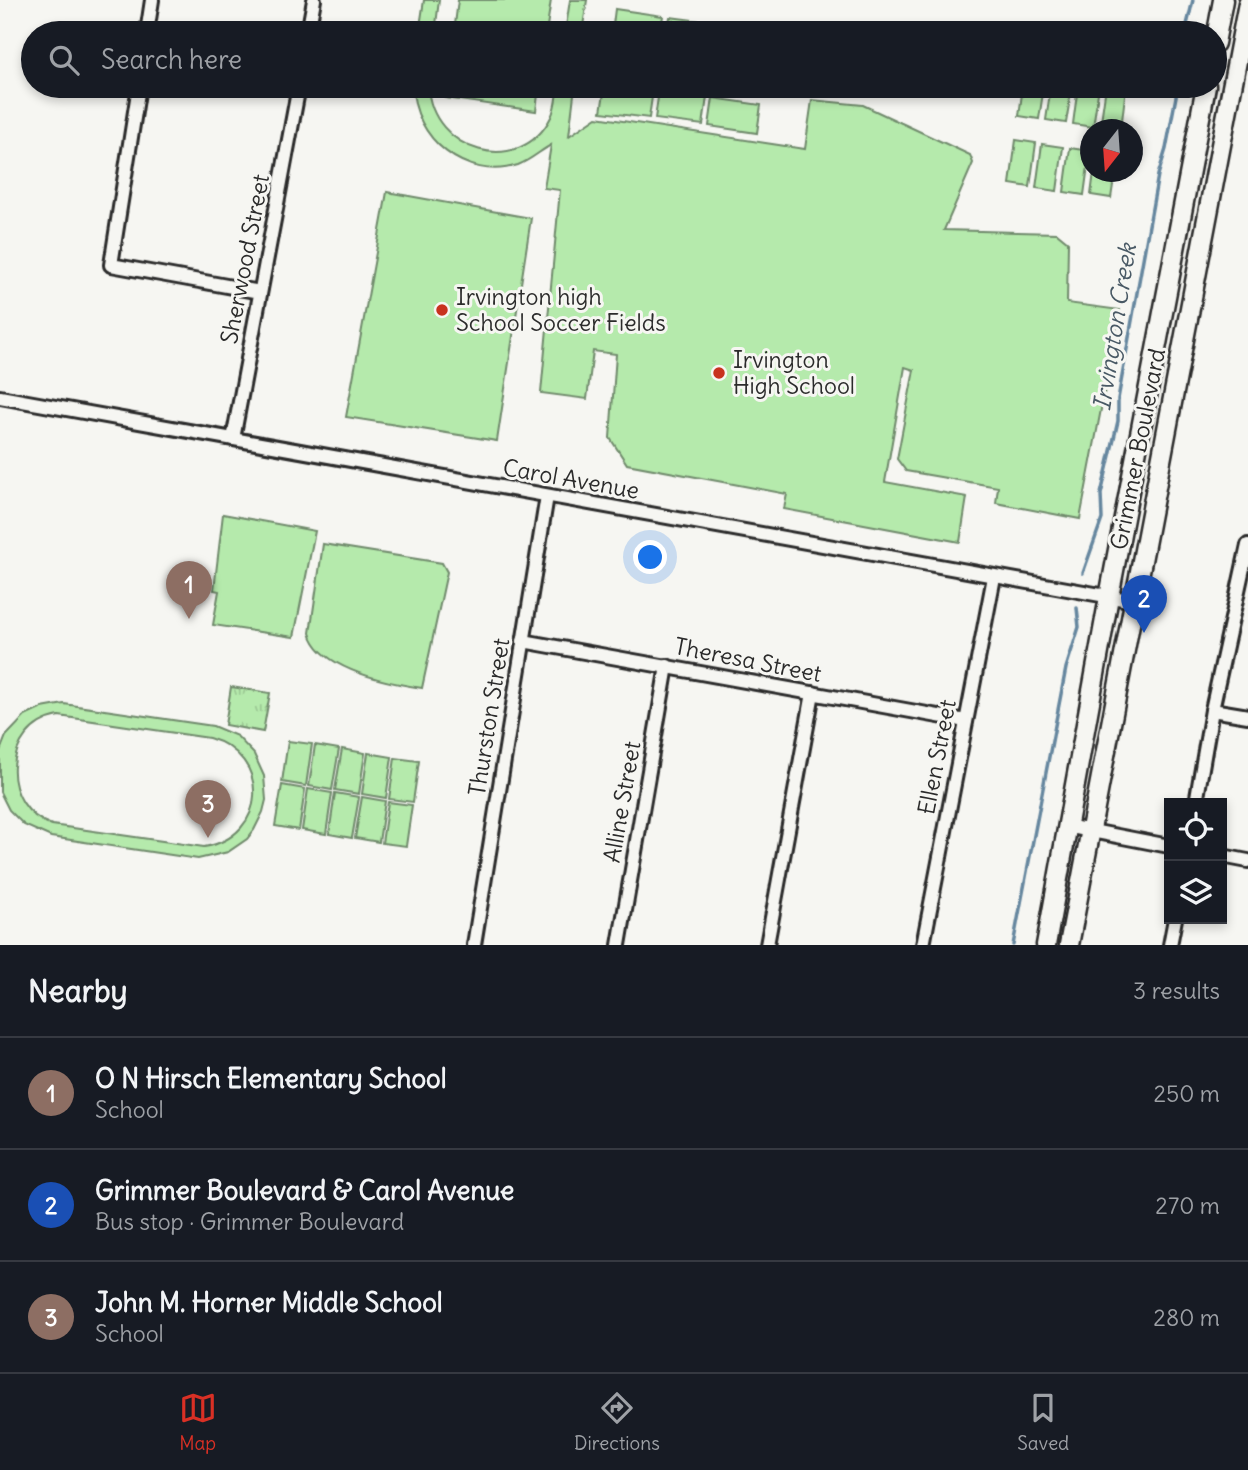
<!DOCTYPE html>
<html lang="en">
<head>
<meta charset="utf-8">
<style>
  :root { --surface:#171b24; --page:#242831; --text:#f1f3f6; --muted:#9ea1a6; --line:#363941; --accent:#d93025 }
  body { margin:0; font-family:Delius,sans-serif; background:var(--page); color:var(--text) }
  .controls { position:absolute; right:21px; bottom:21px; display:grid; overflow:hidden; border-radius:0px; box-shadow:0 4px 10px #0003 }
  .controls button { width:63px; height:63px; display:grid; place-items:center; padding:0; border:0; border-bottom:2px solid var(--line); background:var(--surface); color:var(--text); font:35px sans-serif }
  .compass { position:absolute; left:1080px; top:119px; width:63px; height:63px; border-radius:50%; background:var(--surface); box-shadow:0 4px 10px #0003; rotate:197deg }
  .you { position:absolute; left:651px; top:558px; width:24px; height:24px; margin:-18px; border:5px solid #fff; border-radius:50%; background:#1a73e8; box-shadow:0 0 0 10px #1a73e833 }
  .badge { display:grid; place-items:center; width:46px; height:46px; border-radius:50%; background:var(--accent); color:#fff; font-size:23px; font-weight:700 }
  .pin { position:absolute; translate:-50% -58px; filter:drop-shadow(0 2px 4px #0008) }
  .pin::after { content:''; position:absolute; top:37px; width:24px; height:21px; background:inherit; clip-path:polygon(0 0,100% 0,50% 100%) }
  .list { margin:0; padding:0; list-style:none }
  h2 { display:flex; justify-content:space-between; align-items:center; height:91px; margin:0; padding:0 28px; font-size:30px }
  h2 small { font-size:23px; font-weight:400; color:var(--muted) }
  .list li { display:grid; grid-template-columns:46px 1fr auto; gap:21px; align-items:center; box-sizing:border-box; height:112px; padding:0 28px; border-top:2px solid var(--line) }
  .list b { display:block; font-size:26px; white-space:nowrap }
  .list p { margin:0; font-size:23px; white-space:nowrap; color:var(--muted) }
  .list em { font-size:23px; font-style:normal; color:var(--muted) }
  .icon { flex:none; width:38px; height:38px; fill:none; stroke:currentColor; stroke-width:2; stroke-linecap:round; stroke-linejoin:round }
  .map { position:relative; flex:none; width:1248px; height:945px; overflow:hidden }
  .search { position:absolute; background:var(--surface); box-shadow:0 4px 10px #0003; left:21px; right:21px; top:21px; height:77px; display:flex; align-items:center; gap:18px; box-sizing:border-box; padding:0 24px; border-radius:38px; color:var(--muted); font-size:26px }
  .sheet { height:427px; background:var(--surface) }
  nav { display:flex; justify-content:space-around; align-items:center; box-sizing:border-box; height:98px; border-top:2px solid var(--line); background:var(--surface); font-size:19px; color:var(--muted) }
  nav a { display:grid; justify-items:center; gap:4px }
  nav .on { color:var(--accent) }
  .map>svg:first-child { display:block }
  .grass { fill:#b5eaac; stroke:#708a6c; stroke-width:2; fill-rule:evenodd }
  .park { fill:url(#park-tufts); stroke:#708a6c; stroke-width:2 }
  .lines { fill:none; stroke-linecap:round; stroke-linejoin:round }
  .stream { stroke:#66879f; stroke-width:3.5 }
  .street-casing { stroke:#2b2b2b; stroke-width:18 }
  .secondary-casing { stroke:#2b2b2b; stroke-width:23 }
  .street { stroke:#f6f6f2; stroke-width:12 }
  .secondary { stroke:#f6f6f2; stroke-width:18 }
  .poi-dot { fill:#c8321e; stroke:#f6f6f2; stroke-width:2.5 }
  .labels { text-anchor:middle; stroke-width:6; stroke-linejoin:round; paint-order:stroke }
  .street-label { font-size:23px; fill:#2b2b2b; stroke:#f6f6f2 }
  .poi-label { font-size:23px; fill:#2b2b2b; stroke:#f6f6f2; text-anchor:start }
  .water-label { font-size:24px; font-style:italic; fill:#495965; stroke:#f6f6f2 }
</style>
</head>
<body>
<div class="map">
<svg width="1248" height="945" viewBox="0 0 1248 945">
  <defs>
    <pattern id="park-tufts" width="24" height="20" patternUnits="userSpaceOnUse" patternTransform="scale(1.75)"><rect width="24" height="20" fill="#b5eaac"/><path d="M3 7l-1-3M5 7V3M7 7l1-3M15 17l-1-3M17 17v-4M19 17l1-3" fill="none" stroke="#9cc994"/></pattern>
  </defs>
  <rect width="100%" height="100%" fill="#f6f6f2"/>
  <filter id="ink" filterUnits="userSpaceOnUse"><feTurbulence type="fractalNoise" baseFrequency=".0143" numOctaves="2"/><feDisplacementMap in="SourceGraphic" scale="14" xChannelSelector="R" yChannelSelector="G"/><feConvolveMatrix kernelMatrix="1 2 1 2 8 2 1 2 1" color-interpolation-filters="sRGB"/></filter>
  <g filter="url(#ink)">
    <g class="grass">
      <path d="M 424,0 L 439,0 L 435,33 L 419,33 Z"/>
      <path d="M 458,0 L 551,0 L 546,33 L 454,33 Z"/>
      <path d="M 570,0 L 587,0 L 582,33 L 565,33 Z"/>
      <path d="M 615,9 L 663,16 L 660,33 L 612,33 Z"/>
      <path d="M 670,17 L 717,23 L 716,33 L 667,33 Z"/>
      <path d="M 413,86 L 428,86 C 431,152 520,179 551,117 C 556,107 556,96 558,86 L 575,86 L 569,136 L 597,117 L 805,149 L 812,100 L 863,105 L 970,155 L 973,163 L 944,230 L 1057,233 L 1068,242 L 1067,303 L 1120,310 L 1080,519 L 996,503 L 998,487 L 906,471 L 897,459 L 914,370 L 905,367 L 885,482 L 967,497 L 960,542 L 784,509 L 787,494 L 627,464 L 610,438 L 616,354 L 593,351 L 587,399 L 541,393 L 560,190 L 544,188 L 551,145 C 540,151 531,160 518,165 C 466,182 413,138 413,86 Z"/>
      <path d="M 447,86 L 539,86 L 536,111 L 445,98 Z"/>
      <path d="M 605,86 L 653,90 L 649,118 L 601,112 Z"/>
      <path d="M 1023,86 L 1044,86 L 1039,119 L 1019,116 Z"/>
      <path d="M 1051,86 L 1072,86 L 1066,123 L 1046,120 Z"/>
      <path d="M 1078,86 L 1099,86 L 1093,127 L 1073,124 Z"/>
      <path d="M 1106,86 L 1126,87 L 1121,129 L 1100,128 Z"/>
      <path d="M 659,90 L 707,97 L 703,125 L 655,119 Z"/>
      <path d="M 713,98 L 761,105 L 757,133 L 709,126 Z"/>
      <path d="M 1016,140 L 1036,143 L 1030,187 L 1010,184 Z"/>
      <path d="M 1042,144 L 1063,147 L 1057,191 L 1036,188 Z"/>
      <path d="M 1070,148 L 1090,151 L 1084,195 L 1064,192 Z"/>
      <path d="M 1094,172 L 1115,172 L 1111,198 L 1091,195 Z"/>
      <path d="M 387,192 L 531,218 L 497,441 L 346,417 Z"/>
      <path d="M 223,514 L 315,531 L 294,637 L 213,625 L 219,591 L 214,590 Z"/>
      <path d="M 323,544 L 442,563 L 447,572 L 422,688 C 389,683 321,670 310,633 Z"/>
      <path d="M 64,704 L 213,726 L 237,736 L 254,754 L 264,776 L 266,800 L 263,812 L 254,830 L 247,839 L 228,852 L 198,859 L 51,837 L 24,825 L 9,810 L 0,792 L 0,751 L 6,736 L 25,716 L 42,708 ZM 59,716 L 209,738 C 271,755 269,836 204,847 L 52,825 C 0,808 0,727 59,716 Z"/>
      <path d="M 288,741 L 312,744 L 306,786 L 282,782 Z"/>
      <path d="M 315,745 L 339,749 L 332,790 L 309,786 Z"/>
      <path d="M 342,749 L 365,753 L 359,794 L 335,790 Z"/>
      <path d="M 368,753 L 392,757 L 386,798 L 362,794 Z"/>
      <path d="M 395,758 L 419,761 L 413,802 L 389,799 Z"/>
      <path d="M 282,785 L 305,789 L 299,830 L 275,826 Z"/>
      <path d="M 308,789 L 332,793 L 326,834 L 302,830 Z"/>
      <path d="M 335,793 L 359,797 L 352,838 L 329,834 Z"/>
      <path d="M 362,797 L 385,801 L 379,842 L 355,838 Z"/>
      <path d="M 388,802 L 412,805 L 406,846 L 382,843 Z"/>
    </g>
    <path class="park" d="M 231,687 L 270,693 L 263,732 L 225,725 Z"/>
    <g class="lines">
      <g class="stream">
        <path d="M 1185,33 L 1193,0"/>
        <path d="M 1083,573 L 1102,519 L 1101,494 L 1118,421 L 1118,399 L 1158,175 L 1166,149 L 1178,86"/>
        <path d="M 1013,945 L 1066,668 L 1079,627 L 1077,608"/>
      </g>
      <g class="street-casing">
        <g id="street">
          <path d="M 147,33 L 152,0"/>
          <path d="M 308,33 L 314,0"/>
          <path d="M 139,86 L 111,265 L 260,292"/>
          <path d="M 0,397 L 1134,601"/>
          <path d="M 233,439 L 299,86"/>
          <path d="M 523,641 L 966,721"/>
          <path d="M 1212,710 L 1248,716"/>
          <path d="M 1196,803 L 1212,710 L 1248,545"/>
          <path d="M 1066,826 L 1169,846"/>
          <path d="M 1222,856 L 1248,861"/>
          <path d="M 474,945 L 547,496"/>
          <path d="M 619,945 L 667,666"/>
          <path d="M 767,945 L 813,693"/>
          <path d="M 923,945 L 994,577"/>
          <path d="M 1170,945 L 1175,919"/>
        </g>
      </g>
      <g class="secondary-casing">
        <g id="secondary">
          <path d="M 1215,43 L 1223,0"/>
          <path d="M 1046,945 L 1109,597 L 1206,86"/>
          <path d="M 1069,945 L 1248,3"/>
        </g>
      </g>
      <use href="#street" class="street"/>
      <use href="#secondary" class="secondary"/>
    </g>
  </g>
  <g class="poi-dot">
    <circle cx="442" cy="310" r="7"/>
    <circle cx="719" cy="373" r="7"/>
  </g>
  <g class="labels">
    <g class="street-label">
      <text transform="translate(245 259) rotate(-79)" y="8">Sherwood Street</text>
      <text transform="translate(1138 449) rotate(-79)" y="8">Grimmer Boulevard</text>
      <text transform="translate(571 479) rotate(10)" y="8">Carol Avenue</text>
      <text transform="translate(748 660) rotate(11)" y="8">Theresa Street</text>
      <text transform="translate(489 717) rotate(-81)" y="8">Thurston Street</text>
      <text transform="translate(937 757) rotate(-79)" y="8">Ellen Street</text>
      <text transform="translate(622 802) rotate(-80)" y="8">Alline Street</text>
    </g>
    <g class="poi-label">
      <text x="456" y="305">Irvington high<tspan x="456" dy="26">School Soccer Fields</tspan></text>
      <text x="733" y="368">Irvington<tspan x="733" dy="26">High School</tspan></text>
    </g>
    <g class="water-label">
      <text transform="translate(1115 327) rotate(-81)" y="8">Irvington Creek</text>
    </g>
  </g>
</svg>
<div class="controls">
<button><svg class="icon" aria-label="locate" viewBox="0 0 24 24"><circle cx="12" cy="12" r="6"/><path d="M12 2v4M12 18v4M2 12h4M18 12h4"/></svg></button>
<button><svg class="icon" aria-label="layers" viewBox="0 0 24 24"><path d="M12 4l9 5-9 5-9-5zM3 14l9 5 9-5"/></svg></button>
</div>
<svg class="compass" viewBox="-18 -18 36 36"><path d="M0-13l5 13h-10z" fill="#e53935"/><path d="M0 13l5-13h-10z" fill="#9ea1a6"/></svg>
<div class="you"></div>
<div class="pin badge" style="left:189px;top:619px;background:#8d6e63">1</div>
<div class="pin badge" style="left:1144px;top:633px;background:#1a4fb4">2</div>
<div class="pin badge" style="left:208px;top:838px;background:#8d6e63">3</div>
<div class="search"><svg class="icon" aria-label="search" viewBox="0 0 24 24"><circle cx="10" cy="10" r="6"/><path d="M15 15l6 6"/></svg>Search here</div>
</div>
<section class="sheet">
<h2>Nearby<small>3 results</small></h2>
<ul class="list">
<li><span class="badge" style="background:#8d6e63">1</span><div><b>O N Hirsch Elementary School</b><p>School</p></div><em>250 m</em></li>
<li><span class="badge" style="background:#1a4fb4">2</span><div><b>Grimmer Boulevard &amp; Carol Avenue</b><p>Bus stop · Grimmer Boulevard</p></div><em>270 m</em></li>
<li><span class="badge" style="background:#8d6e63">3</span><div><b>John M. Horner Middle School</b><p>School</p></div><em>280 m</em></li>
</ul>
</section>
<nav>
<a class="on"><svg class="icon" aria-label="map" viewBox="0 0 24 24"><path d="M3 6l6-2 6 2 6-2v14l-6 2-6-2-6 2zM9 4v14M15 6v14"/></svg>Map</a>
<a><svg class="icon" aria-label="directions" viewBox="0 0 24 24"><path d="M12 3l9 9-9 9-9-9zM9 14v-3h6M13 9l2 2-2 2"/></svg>Directions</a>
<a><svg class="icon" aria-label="saved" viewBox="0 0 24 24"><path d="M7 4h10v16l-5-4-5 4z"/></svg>Saved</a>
</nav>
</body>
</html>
